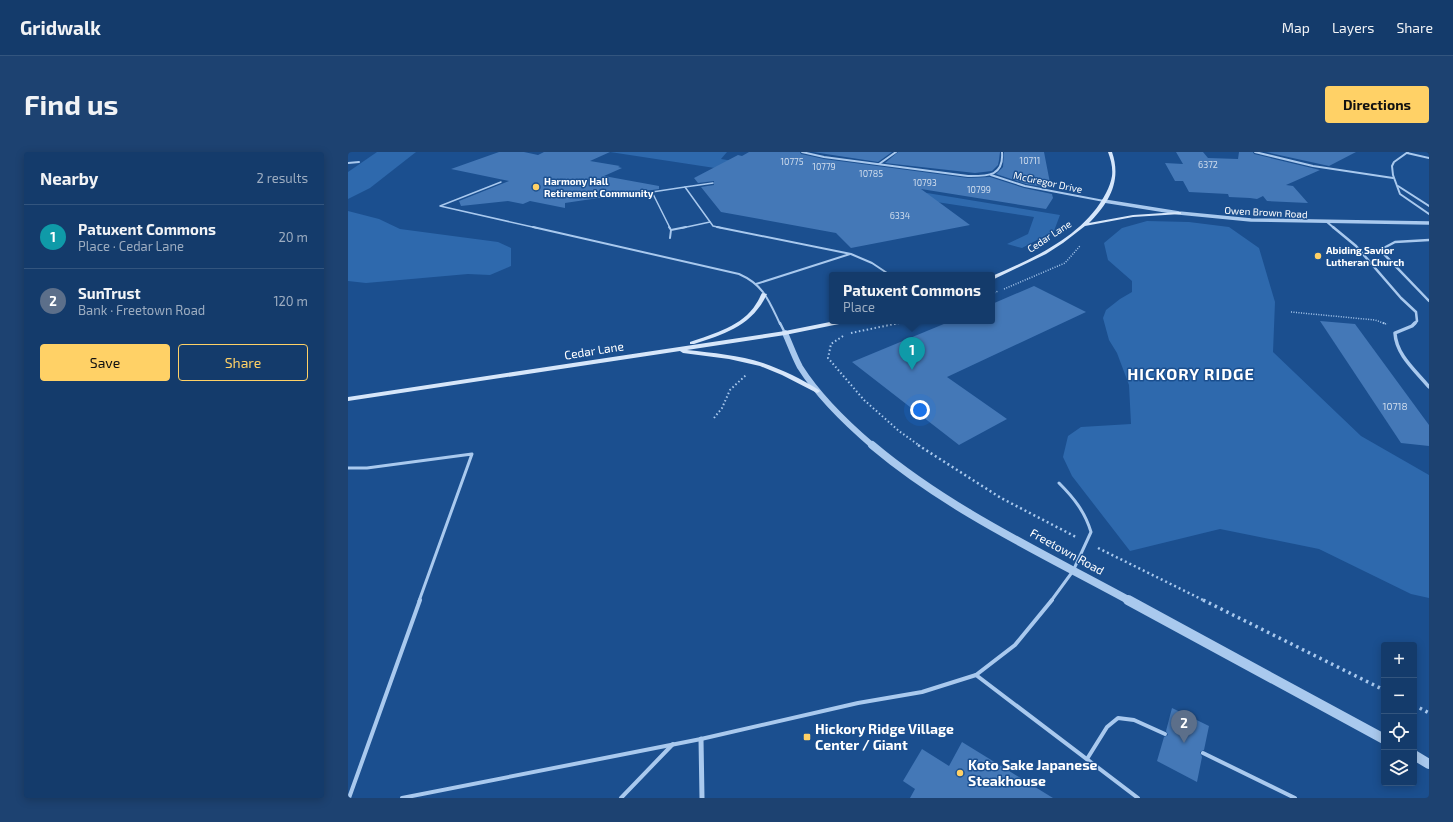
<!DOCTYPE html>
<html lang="en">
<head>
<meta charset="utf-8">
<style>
  :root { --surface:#143b6b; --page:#1d4271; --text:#f1f3f6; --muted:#9dadc1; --line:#33557e; --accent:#ffd166 }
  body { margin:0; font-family:"Exo 2",sans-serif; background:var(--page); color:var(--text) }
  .controls { position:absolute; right:12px; bottom:12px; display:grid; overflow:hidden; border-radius:4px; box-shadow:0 2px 10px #0003 }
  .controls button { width:36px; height:36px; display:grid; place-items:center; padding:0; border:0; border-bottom:1px solid var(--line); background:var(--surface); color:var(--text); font:20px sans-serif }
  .you { position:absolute; left:572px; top:258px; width:14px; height:14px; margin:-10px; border:3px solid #fff; border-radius:50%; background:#1a73e8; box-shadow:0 0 0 6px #1a73e833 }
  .badge { display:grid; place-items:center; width:26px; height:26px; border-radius:50%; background:var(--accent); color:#fff; font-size:13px; font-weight:700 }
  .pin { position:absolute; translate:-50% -33px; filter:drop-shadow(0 1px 2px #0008) }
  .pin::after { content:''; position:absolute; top:21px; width:14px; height:12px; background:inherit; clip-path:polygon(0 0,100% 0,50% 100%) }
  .popup { position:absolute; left:481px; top:120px; width:166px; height:52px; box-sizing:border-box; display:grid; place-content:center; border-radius:4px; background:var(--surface); filter:drop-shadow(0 1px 3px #0005); font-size:13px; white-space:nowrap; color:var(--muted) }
  .popup b { font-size:15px; color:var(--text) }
  .popup::after { content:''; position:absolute; left:50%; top:100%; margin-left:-8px; border:8px solid transparent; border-top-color:var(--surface) }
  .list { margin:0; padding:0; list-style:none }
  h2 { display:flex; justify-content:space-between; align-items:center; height:52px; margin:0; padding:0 16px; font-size:17px }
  h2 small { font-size:13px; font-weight:400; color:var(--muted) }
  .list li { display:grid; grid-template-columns:26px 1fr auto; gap:12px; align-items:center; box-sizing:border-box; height:64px; padding:0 16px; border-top:1px solid var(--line) }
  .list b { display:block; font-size:15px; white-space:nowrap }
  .list p { margin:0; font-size:13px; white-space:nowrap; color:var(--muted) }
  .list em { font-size:13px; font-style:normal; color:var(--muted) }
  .actions { display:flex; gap:8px; padding:12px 16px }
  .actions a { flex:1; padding:9px 0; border:1px solid var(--accent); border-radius:4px; text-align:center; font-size:14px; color:var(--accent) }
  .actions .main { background:var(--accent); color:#111 }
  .icon { flex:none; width:22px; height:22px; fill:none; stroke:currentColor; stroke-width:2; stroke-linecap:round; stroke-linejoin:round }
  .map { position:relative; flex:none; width:1081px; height:646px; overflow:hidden; border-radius:4px }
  header { display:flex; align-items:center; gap:24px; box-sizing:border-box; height:56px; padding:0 20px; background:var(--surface); border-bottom:1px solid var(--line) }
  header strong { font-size:19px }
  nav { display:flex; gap:22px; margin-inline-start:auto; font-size:14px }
  .intro { display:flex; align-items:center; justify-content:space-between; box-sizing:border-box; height:96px; padding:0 24px }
  h1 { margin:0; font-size:28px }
  .button { padding:10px 18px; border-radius:4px; background:var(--accent); color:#111; font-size:14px; font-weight:700 }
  main { display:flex; gap:24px; padding:0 24px }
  aside { flex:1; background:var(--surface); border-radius:4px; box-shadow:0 2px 10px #0003 }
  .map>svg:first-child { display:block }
  .green { fill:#2e69ad }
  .building { fill:#4478b7 }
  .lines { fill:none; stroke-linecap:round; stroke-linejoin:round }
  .path-far3 { stroke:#a9c9ee; stroke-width:1.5; stroke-dasharray:1 1.5; stroke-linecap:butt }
  .path-far2 { stroke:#a9c9ee; stroke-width:2; stroke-dasharray:1.5 2.5; stroke-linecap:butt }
  .path-far1 { stroke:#a9c9ee; stroke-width:2.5; stroke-dasharray:2 3; stroke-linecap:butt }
  .path { stroke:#a9c9ee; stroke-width:3.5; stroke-dasharray:2.5 4; stroke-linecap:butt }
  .service-far4 { stroke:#a9c9ee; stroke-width:1.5 }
  .service-far3 { stroke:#a9c9ee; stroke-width:2 }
  .service-far2 { stroke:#a9c9ee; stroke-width:2.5 }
  .service-far1 { stroke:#a9c9ee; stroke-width:3 }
  .service { stroke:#a9c9ee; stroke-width:4 }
  .pedestrian { stroke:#a9c9ee; stroke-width:5 }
  .minor-far2 { stroke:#a9c9ee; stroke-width:2 }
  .minor-far1 { stroke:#a9c9ee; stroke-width:2.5 }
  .minor { stroke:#a9c9ee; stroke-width:3.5 }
  .tertiary-far3 { stroke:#a9c9ee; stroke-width:3.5 }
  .tertiary-far2 { stroke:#a9c9ee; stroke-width:6 }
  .tertiary-far1 { stroke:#a9c9ee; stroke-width:8 }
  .tertiary { stroke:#a9c9ee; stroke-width:10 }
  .secondary { fill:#d6e6fa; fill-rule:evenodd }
  .poi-dot { fill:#ffd166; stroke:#1b4f8f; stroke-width:1.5 }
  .labels { text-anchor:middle; stroke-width:3; stroke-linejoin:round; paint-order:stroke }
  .far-number-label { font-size:9px; fill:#d0dded }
  .far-poi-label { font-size:10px; font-weight:bold; fill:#fff; stroke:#1b4f8f; text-anchor:start }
  .far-street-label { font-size:10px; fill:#fff; stroke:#1b4f8f }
  .number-label { font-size:10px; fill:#d0dded }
  .street-label { font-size:12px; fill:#fff; stroke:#1b4f8f }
  .near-poi-label { font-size:14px; font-weight:bold; fill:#fff; stroke:#1b4f8f; text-anchor:start }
  .district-label { font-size:16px; font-weight:bold; letter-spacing:1px; fill:#fff; stroke:#1b4f8f }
</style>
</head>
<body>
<header>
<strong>Gridwalk</strong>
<nav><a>Map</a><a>Layers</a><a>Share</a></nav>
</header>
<div class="intro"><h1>Find us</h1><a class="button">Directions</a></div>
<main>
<aside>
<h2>Nearby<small>2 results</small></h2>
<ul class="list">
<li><span class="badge" style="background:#0f9aa8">1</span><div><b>Patuxent Commons</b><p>Place · Cedar Lane</p></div><em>20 m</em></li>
<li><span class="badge" style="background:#5c6f8a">2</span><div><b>SunTrust</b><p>Bank · Freetown Road</p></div><em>120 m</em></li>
</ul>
<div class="actions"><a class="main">Save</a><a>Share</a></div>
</aside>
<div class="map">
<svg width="1081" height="646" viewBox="0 0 1081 646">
  <rect width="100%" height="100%" fill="#1b4f8f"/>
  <g class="green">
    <path d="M 29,0 L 68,0 L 22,36 L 0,47 L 0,20 Z"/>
    <path d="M 262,0 L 379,0 L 373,7 L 712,63 L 706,79 L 674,96 L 659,92 L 680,82 L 686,65 Z"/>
    <path d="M 0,59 L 31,67 L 52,77 L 150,90 L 163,96 L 163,114 L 142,123 L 120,122 L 18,131 L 0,129 Z"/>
    <path d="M 799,69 L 841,70 L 881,75 L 911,96 L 927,150 L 925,200 L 1013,284 L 1081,323 L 1081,446 L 1063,442 L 971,397 L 872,377 L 782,399 L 724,324 L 715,305 L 720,284 L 733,275 L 783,272 L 781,233 L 769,201 L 761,188 L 755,166 L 758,158 L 772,147 L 784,140 L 784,129 L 760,108 L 756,91 L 774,76 Z"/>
  </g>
  <g class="building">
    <path d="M 151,0 L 176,0 L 190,3 L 196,0 L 262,0 L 242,9 L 272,14 L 270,15 L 274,16 L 256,24 L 311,34 L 311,37 L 217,51 L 217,56 L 182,49 L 175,52 L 160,49 L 113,54 L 111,49 L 161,29 L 103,17 Z"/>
    <path d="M 401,0 L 452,0 L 453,2 L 476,7 L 620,26 L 642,25 L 676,36 L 704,42 L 705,46 L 698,57 L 573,37 L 622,73 L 503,96 L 488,81 L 373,60 L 353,35 L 366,33 L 366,29 L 350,31 L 346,26 L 390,3 L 394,4 Z"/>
    <path d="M 465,0 L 544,0 L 530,10 Z"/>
    <path d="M 550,0 L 652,0 L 651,8 L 650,13 L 644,19 L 627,21 L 537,11 Z"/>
    <path d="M 656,0 L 696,0 L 703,36 L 678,32 L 648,22 L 655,15 Z"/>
    <path d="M 828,0 L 855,0 L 860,6 L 890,7 L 891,0 L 905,0 L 906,2 L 972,18 L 938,33 L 945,34 L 960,51 L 919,49 L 915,44 L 909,47 L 902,46 L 881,45 L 880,42 L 841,40 L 835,29 L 827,29 L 817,11 L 835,12 Z"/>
    <path d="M 918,0 L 1008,0 L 981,14 Z"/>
    <path d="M 686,134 L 738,160 L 599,225 L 659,267 L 611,293 L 504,210 L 603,169 L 644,169 L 644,152 Z"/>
    <path d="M 972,169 L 1007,172 L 1081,273 L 1081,294 L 1053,291 Z"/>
    <path d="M 824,556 L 861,574 L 856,598 L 852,600 L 854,605 L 849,630 L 809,609 L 816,585 L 820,583 L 818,579 Z"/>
    <path d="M 614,590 L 705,646 L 562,646 L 567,637 L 555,629 L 574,597 L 601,614 Z"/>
  </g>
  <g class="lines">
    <g class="path-far3">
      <path d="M 656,137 L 717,111 L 732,94"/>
      <path d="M 644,142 L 650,139"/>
      <path d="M 943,160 L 1027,168 L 1038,172"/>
      <path d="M 546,172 L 559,169"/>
    </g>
    <g class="path-far2">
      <path d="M 1035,171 L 1039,172"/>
      <path d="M 503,181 L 551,171"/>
      <path d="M 495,184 L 483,192 L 480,206 L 516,248 L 551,279 L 572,294"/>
      <path d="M 366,266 L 374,256 L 382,238 L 398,223"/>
    </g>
    <g class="path-far1">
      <path d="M 570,293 L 653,346 L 728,385"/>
      <path d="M 750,396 L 857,449"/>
    </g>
    <g class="path">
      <path d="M 855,448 L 1036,538"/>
      <path d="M 1066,553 L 1081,561"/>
    </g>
    <g class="service-far4">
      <path d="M 153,30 L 92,54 L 189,76"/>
      <path d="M 365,31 L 337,35 L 365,74 L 374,76"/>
      <path d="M 322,76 L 304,40 L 337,35"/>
      <path d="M 334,76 L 362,70"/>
    </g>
    <g class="service-far3">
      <path d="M 185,75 L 391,122 C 416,133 421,149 432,172"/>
      <path d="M 321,75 L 323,78 L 322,86"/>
      <path d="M 369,75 L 503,102 L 524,111 L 542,123"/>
      <path d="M 323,78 L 338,75"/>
      <path d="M 408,132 L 502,102"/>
    </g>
    <path class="service-far2" d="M 432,171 L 437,181"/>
    <g class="service-far1">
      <path d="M 0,316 L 19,316 L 124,302 L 71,449"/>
      <path d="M 703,449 L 725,419 L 743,380 C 737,360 726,346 711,331"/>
    </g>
    <g class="service">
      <path d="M 628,523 L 790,646"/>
      <path d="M 855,601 L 947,646"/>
      <path d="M 739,607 L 759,575 L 770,566 L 786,568 L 817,582"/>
      <path d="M 1,646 L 72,448"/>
      <path d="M 54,646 L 353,587 L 510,551 L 574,540 L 628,523 L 667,493 L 704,448"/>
      <path d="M 273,646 L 325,592"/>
    </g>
    <path class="pedestrian" d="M 353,587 L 354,646"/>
    <g class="minor-far2">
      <path d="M 454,0 L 476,5 L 620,24 C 639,24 656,25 654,0"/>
      <path d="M 907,0 L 965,14 L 1045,26"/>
      <path d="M 1060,0 L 1046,10 L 1044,14 L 1045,23 L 1052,42 L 1081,62"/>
      <path d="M 1059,1 L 1081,6"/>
      <path d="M 0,11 L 11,10"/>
      <path d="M 531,12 L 548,0"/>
      <path d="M 643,23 L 677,34 L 756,49"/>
      <path d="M 1050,34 L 1081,54"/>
      <path d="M 979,70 L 986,76"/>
    </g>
    <g class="minor-far1">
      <path d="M 985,75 L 1008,94 L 1053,146 L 1068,160 L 1069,169 L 1066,172"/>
      <path d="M 1081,88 L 1047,90 L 1032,98 L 1081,149"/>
    </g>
    <path class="minor" d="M 1067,171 L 1064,174 L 1047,181 C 1048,203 1068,219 1081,235"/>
    <path class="tertiary-far3" d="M 756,49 L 831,61 L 903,68 L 1081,71"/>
    <path class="tertiary-far2" d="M 437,181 C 442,192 446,204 452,215 C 471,245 498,271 525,294"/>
    <path class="tertiary-far1" d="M 524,293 C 601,358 694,401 782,449"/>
    <g class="tertiary">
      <path d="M 780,448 L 1036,587"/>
      <path d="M 1066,603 L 1081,612"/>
    </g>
    <g class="secondary">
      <path d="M 760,0 L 764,0 C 774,29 761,51 741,71 L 785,63 L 831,60 L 833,60 L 833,62 L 785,65 L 737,74 L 715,91 L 698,102 L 644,128 L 644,124 C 686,106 736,84 758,41 C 761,35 763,30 764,24 C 765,16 763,8 760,0 Z"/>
      <path d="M 414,141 L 419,142 C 404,174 377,182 346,192 L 342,192 L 342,190 C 365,182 395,174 408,152 C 411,148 412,144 414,141 Z"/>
      <path d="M 487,169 L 499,169 L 496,171 L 437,183 L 339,198 C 365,201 391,203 415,211 C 435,218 454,227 471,238 L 472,239 L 471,240 L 469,241 L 434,223 L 412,214 L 381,207 L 335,201 L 332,199 L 0,249 L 0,245 L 437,179 Z"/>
    </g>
  </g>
  <g class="poi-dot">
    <circle cx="188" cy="35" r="4"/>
    <circle cx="970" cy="104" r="4"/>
    <rect x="455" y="581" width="8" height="8" rx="2"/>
    <circle cx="612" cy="621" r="4"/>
  </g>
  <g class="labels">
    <g class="far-number-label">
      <text x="682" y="12">10711</text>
      <text x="444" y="13">10775</text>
      <text x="860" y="16">6372</text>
      <text x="476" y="18">10779</text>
      <text x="523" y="25">10785</text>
      <text x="577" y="34">10793</text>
      <text x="631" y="41">10799</text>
      <text x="552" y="67">6334</text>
    </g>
    <g class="far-poi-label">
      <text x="196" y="33">Harmony Hall<tspan x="196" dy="12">Retirement Community</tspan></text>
      <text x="978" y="102">Abiding Savior<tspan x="978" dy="12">Lutheran Church</tspan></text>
    </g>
    <g class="far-street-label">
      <text transform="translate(700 30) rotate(12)" y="4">McGregor Drive</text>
      <text transform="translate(918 60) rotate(3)" y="4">Owen Brown Road</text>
      <text transform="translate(701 84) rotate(-33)" y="4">Cedar Lane</text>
    </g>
    <g class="number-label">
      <text x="1047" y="258">10718</text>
    </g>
    <g class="street-label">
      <text transform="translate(246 199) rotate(-9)" y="4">Cedar Lane</text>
      <text transform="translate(719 400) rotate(29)" y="4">Freetown Road</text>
    </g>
    <g class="near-poi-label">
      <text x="467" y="582">Hickory Ridge Village<tspan x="467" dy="16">Center / Giant</tspan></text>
      <text x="620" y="618">Koto Sake Japanese<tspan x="620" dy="16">Steakhouse</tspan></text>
    </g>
    <g class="district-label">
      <text x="843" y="228">HICKORY RIDGE</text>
    </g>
  </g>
</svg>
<div class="controls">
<button>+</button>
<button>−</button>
<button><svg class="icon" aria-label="locate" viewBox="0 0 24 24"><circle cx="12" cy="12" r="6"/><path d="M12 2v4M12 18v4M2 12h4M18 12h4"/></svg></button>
<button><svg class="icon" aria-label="layers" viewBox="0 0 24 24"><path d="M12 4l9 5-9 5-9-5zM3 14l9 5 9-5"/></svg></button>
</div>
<div class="you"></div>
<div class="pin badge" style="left:564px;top:218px;background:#0f9aa8">1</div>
<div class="popup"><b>Patuxent Commons</b>Place</div>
<div class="pin badge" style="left:836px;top:591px;background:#5c6f8a">2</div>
</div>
</main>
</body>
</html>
